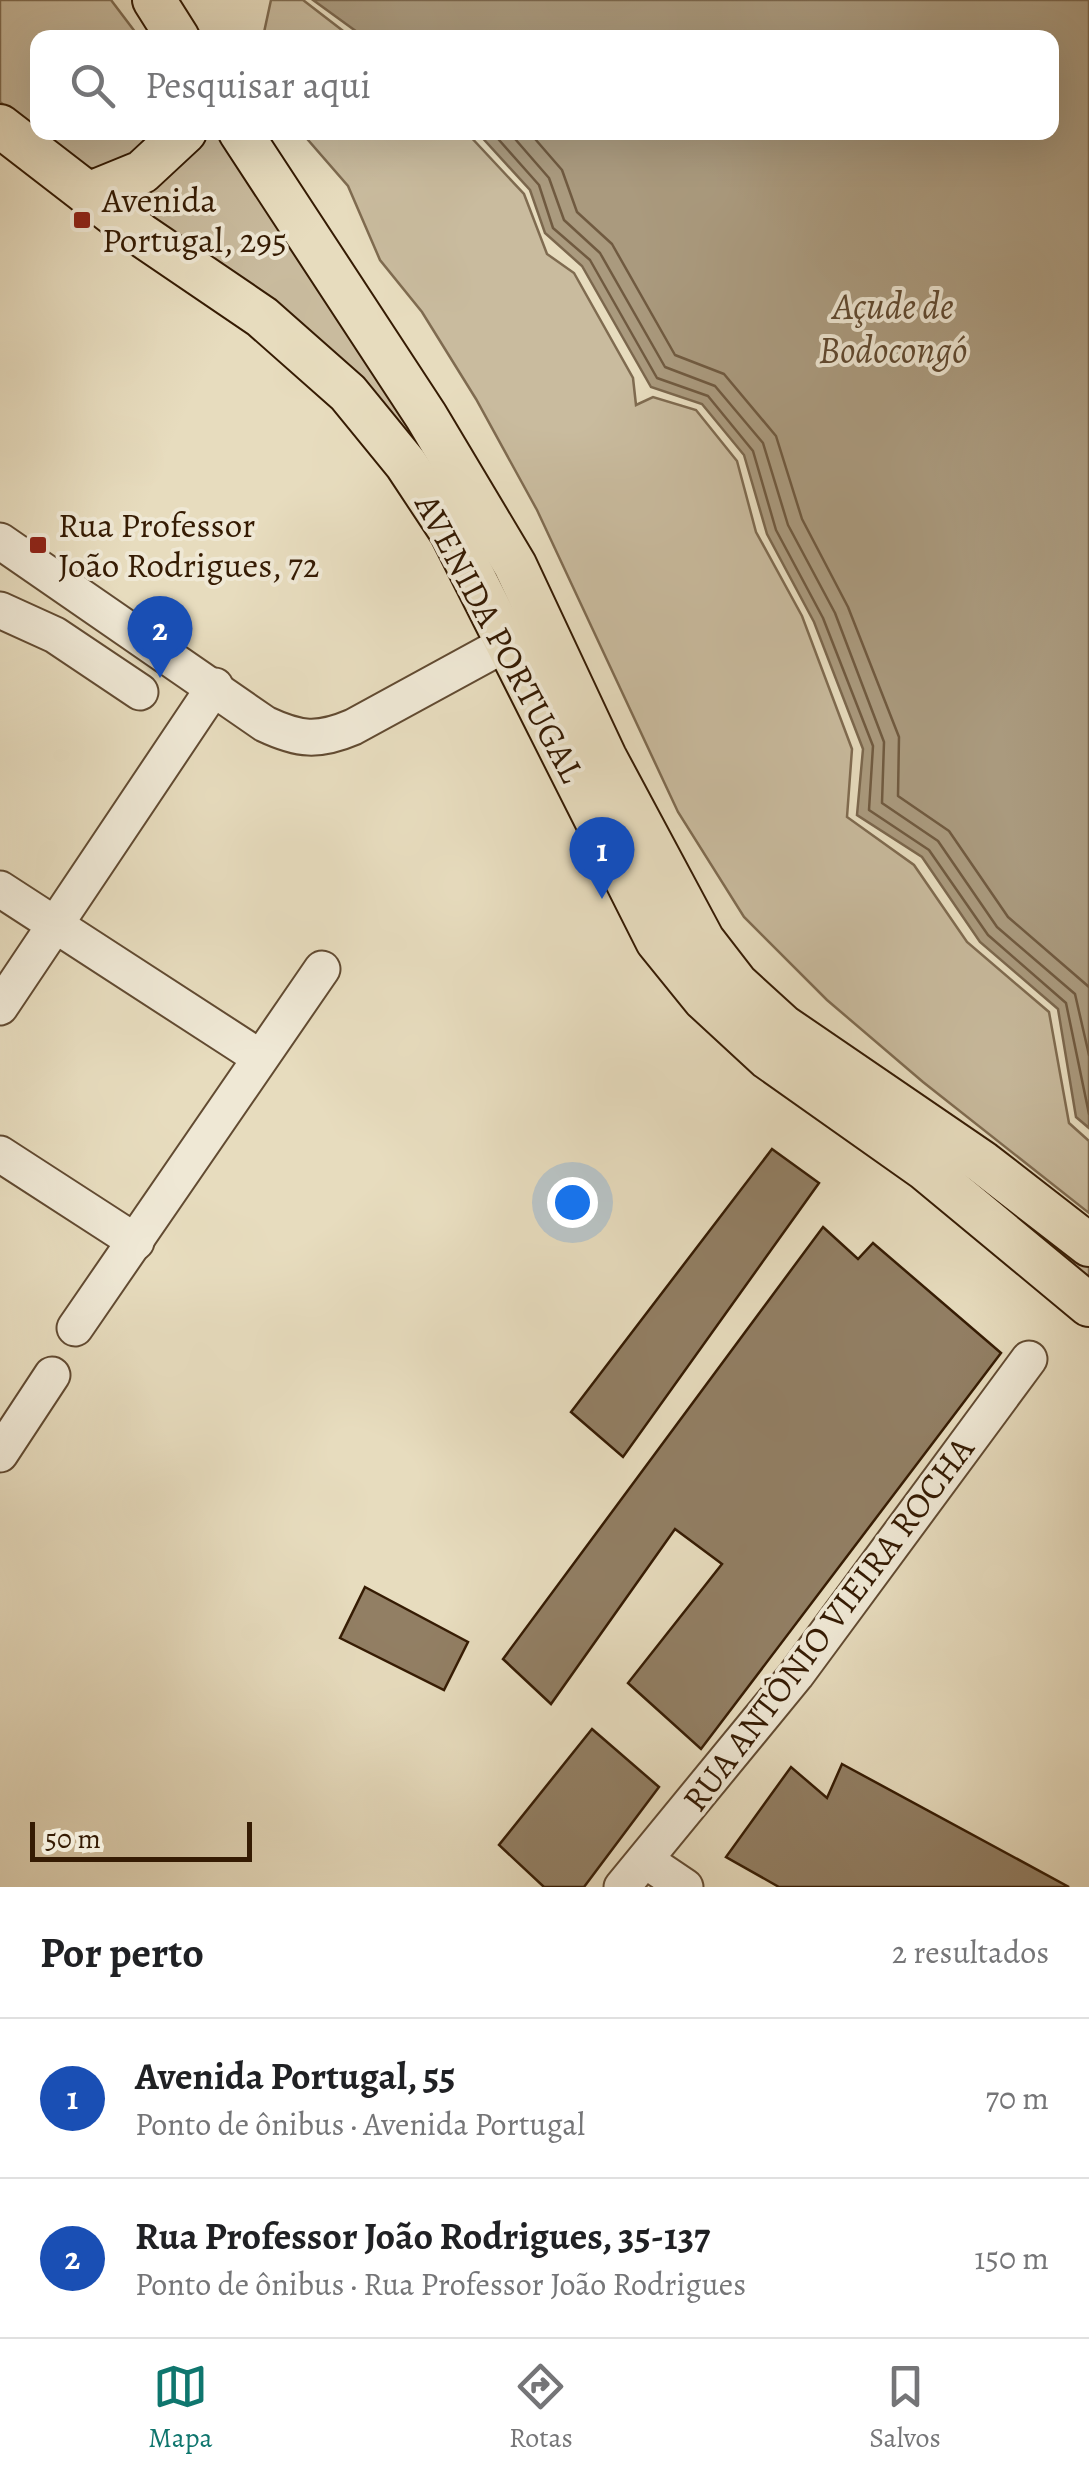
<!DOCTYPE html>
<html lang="pt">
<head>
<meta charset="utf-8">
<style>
  :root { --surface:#fff; --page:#f6f6f6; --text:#202124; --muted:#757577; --line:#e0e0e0; --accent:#0f766e }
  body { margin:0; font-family:Alegreya,serif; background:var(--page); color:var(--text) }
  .scale { position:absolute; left:30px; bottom:25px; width:222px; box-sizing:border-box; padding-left:10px; border:5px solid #351b03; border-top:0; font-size:28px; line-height:35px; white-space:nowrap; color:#351b03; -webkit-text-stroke:8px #efe8d5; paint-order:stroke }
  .you { position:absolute; left:572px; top:1202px; width:35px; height:35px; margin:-25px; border:8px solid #fff; border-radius:50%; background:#1a73e8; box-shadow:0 0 0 15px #1a73e833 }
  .badge { display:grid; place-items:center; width:65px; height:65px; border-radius:50%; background:var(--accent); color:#fff; font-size:32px; font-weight:700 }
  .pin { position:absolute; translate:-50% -82px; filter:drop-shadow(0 2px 5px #0008) }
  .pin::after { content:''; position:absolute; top:52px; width:35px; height:30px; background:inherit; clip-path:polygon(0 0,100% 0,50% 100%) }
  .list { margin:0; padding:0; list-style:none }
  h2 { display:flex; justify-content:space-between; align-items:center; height:130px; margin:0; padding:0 40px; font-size:42px }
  h2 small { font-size:32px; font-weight:400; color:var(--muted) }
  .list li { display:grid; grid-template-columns:65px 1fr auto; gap:30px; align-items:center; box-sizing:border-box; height:160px; padding:0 40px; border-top:2px solid var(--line) }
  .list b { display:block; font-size:38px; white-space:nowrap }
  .list p { margin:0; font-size:32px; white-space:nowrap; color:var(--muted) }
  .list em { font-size:32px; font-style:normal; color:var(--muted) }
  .icon { flex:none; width:55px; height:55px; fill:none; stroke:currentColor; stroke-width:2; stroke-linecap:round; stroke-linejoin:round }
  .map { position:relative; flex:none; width:1089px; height:1887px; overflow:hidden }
  .search { position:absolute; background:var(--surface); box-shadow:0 10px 40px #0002; left:30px; right:30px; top:30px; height:110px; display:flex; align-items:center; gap:25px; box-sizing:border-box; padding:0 35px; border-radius:20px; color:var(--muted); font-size:38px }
  .sheet { height:450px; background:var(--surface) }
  nav { display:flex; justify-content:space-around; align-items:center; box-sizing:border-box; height:140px; border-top:2px solid var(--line); background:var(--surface); font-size:28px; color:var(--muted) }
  nav a { display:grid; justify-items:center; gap:5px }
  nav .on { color:var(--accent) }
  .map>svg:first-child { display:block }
  .green { fill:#c9bb9e; stroke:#7f6b50; stroke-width:2.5 }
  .water { fill:#aa9a7e; stroke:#7b674d; stroke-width:2.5 }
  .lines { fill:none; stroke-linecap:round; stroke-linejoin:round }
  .shore { stroke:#705a40; stroke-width:2.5 }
  .building { fill:#927f64; stroke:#351b03; stroke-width:2.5 }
  .minor-casing { stroke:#624b32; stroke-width:39 }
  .major-casing { stroke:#351b03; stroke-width:46 }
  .minor { stroke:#efe8d5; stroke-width:35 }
  .major { stroke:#e7dcbe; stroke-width:42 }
  .poi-dot { fill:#8f2418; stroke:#efe8d5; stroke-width:4 }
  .labels { text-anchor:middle; stroke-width:8; stroke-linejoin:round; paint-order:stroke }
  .poi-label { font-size:35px; fill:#351b03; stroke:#efe8d5; text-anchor:start }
  .street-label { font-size:35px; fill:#351b03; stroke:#efe8d5 }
  .water-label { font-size:38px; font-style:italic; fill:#5e472e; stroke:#efe8d5 }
</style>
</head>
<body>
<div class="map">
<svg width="1089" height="1887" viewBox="0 0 1089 1887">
  <rect width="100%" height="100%" fill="#e7dcbe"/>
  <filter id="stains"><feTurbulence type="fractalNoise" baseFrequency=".002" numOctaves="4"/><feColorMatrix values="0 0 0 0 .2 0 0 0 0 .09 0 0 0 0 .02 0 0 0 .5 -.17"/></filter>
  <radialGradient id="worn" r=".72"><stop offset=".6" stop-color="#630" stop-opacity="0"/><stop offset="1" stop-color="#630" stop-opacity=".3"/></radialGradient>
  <g class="green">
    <path d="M 0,0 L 111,0 L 139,37 L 38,38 L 38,132 L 157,133 L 115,171 L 81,167 L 0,102 Z"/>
    <path d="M 271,0 L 303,0 L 351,37 L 263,37 Z"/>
    <path d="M 194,133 L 226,133 L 328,281 L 693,935 L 1089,1252 L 1089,1285 L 703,981 L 461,523 L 112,194 Z"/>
    <path d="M 302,133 L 467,133 L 524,194 L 547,254 L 574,273 L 633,378 L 636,405 L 653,397 L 696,410 L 737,461 L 756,532 L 802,616 L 852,749 L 847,817 L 914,865 L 967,942 L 1049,1012 L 1069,1123 L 1089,1141 L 1089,1213 L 923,1082 L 827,1000 L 744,917 L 678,812 L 537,510 L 476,399 L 422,312 L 380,260 L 348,186 Z"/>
  </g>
  <path class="water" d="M 313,0 L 1089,0 L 1089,1128 L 1076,1117 L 1058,1009 L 980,942 L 922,857 L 857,815 L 863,749 L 814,622 L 767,534 L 744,455 L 702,404 L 651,387 L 582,266 L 545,233 L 530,190 L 478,133 L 1052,132 L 1052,38 L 364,37 Z"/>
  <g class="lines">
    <g class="shore">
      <path d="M 492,132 L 539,185 L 553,228 L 590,260 L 657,378 L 708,396 L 753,451 L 776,530 L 823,618 L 873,746 L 869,810 L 929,850 L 988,935 L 1066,1003 L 1089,1114"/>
      <path d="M 509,132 L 549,178 L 564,220 L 600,253 L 665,367 L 715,386 L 763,443 L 788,525 L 835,613 L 884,742 L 882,803 L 938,841 L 997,927 L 1075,994 L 1089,1055"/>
      <path d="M 529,132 L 562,170 L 577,212 L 612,244 L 675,355 L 724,374 L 776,436 L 802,519 L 848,607 L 899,737 L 898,796 L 949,831 L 1008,917 L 1089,987"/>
    </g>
  </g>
  <g class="building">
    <path d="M 772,1149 L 819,1183 L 623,1457 L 571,1412 Z"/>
    <path d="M 823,1227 L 858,1259 L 873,1243 L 1001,1353 L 701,1749 L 628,1683 L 722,1564 L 675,1529 L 551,1704 L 503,1659 Z"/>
    <path d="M 365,1587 L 468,1642 L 444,1690 L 340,1638 Z"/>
    <path d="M 592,1729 L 659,1787 L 584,1887 L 544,1887 L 499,1845 Z"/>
    <path d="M 842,1764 L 1069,1887 L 779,1887 L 726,1857 L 791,1767 L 827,1798 Z"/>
  </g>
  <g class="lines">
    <g class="minor-casing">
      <g id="minor">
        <path d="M 0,541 L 265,724 C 299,740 318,742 353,727 L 505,644"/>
        <path d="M 0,610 L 55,635 L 140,692"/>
        <path d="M 0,889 L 259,1057"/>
        <path d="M 0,1007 L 215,686"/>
        <path d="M 0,1154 L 136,1242"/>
        <path d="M 75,1328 L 322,969"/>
        <path d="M 0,1454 L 52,1375"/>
        <path d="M 645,1860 L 685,1887"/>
        <path d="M 622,1887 L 796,1675 L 1029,1359"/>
      </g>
    </g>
    <g class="major-casing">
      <g id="major">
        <path d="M 154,0 L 178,38"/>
        <path d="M 0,126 L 140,234 L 262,317 L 348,393 L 406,464 L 451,532 L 657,941 L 704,999 L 768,1058 L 925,1169 L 1089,1305"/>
        <path d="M 240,132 L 426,416 L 515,565 L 605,757 L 703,940 L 737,984 L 783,1026 L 982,1162 L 1089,1245"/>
        <path d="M 88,194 L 142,172 L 185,132"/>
      </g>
    </g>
    <use href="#minor" class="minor"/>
    <use href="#major" class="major"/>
  </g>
  <g class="poi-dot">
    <rect x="72" y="210" width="20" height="20" rx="5"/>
    <rect x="28" y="535" width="20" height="20" rx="5"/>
  </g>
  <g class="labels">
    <g class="poi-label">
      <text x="102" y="212">Avenida<tspan x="102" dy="40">Portugal, 295</tspan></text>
      <text x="58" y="537">Rua Professor<tspan x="58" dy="40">João Rodrigues, 72</tspan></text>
    </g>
    <g class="street-label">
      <text transform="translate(500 638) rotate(62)" y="12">AVENIDA PORTUGAL</text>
      <text transform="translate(828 1624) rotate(-53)" y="12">RUA ANTÔNIO VIEIRA ROCHA</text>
    </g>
    <g class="water-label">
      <text x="893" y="319">Açude de<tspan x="893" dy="44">Bodocongó</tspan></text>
    </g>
  </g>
  <rect width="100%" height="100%" filter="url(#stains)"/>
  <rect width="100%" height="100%" fill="url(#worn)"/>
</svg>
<div class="scale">50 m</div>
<div class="you"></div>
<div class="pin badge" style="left:602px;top:899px;background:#1a4fb4">1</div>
<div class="pin badge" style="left:160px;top:678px;background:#1a4fb4">2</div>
<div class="search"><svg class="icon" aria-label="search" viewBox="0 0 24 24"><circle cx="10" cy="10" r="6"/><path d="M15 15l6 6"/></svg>Pesquisar aqui</div>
</div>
<section class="sheet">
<h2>Por perto<small>2 resultados</small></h2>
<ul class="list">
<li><span class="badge" style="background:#1a4fb4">1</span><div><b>Avenida Portugal, 55</b><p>Ponto de ônibus · Avenida Portugal</p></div><em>70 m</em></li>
<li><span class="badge" style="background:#1a4fb4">2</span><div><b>Rua Professor João Rodrigues, 35-137</b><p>Ponto de ônibus · Rua Professor João Rodrigues</p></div><em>150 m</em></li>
</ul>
</section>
<nav>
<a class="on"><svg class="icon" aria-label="map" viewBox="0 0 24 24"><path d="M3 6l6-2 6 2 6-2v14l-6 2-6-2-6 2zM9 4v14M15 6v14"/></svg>Mapa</a>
<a><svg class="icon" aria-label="directions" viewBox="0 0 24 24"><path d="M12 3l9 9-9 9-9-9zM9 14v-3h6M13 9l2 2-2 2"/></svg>Rotas</a>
<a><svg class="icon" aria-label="saved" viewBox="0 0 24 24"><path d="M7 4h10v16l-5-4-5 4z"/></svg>Salvos</a>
</nav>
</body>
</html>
